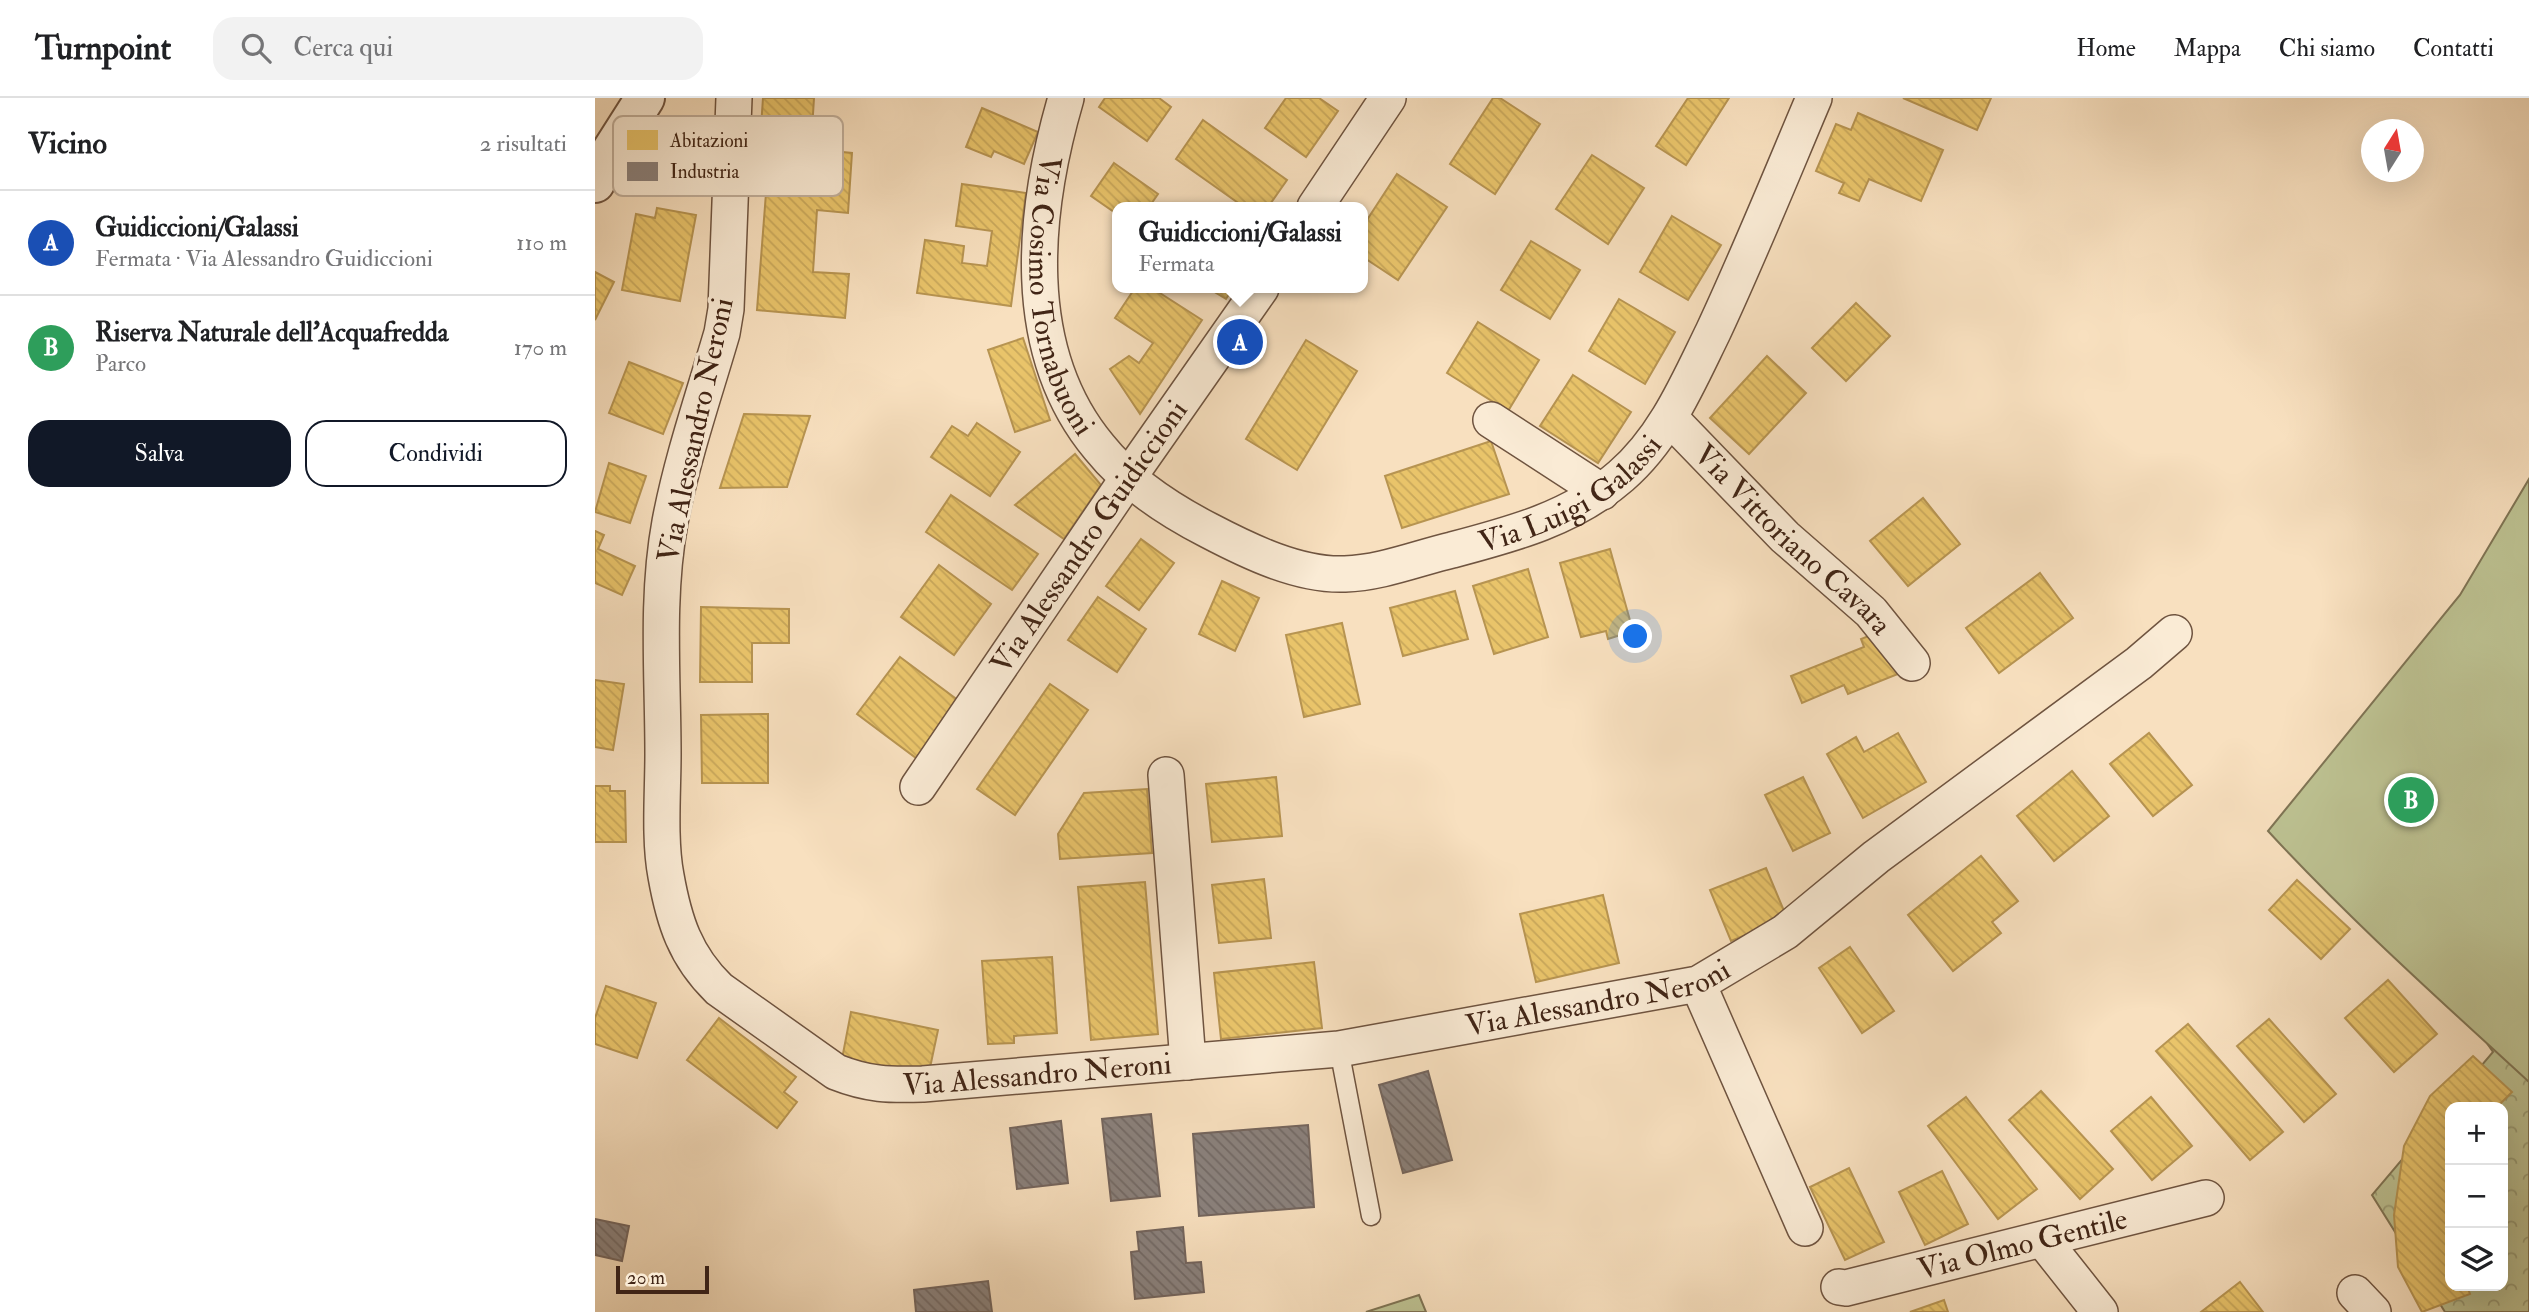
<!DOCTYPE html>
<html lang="it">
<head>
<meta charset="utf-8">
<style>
  :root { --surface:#fff; --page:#f2f2f2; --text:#202124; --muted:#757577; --line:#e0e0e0; --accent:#111827 }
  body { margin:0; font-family:"IM FELL Double Pica",serif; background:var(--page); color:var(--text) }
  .controls { position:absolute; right:21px; bottom:21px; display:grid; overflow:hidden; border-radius:14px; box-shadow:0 7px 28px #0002 }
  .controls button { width:63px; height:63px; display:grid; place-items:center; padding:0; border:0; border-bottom:2px solid var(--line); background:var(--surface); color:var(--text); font:35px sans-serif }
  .compass { position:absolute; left:1766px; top:21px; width:63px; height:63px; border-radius:50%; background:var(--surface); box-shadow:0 7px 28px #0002; rotate:11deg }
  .scale { position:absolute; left:21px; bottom:18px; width:93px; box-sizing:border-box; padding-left:7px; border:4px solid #412516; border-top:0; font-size:19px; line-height:24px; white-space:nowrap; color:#412516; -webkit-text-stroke:5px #faebd5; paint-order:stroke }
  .you { position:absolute; left:1041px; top:539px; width:24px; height:24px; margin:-18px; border:5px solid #fff; border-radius:50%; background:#1a73e8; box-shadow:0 0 0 10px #1a73e833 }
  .badge { display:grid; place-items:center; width:46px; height:46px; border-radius:50%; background:var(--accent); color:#fff; font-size:23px; font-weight:700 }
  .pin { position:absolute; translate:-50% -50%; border:4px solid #fff; box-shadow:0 2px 7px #0006 }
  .popup { position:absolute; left:517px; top:104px; width:256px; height:91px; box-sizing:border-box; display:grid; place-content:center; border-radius:14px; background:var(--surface); filter:drop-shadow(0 2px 5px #0005); font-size:23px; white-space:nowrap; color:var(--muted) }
  .popup b { font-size:26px; color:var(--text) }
  .popup::after { content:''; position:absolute; left:50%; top:100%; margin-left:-14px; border:14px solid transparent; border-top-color:var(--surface) }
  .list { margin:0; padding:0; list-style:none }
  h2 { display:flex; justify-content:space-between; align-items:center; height:91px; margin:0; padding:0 28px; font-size:30px }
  h2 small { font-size:23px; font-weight:400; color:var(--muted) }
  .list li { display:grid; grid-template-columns:46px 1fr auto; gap:21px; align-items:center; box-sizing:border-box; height:105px; padding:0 28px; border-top:2px solid var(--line) }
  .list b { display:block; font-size:26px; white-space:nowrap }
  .list p { margin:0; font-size:23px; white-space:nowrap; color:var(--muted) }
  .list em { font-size:23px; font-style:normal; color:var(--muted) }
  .actions { display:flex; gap:14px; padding:21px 28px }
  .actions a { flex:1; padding:16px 0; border:2px solid var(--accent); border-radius:21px; text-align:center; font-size:24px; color:var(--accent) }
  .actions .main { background:var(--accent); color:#fff }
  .icon { flex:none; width:38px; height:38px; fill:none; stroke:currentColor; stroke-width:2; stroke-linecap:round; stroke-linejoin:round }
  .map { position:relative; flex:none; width:1934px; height:1214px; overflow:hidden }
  header { display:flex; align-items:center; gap:42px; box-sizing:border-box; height:98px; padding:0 35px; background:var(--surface); border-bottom:2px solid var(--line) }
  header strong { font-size:33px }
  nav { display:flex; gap:38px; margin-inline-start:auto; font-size:24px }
  .search { width:490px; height:63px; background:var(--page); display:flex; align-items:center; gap:18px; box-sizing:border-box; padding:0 24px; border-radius:21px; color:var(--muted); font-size:26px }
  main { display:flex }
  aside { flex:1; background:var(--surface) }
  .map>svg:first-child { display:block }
  .forest { fill:url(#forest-crowns); stroke:#7f7454; stroke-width:2; fill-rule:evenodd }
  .park { fill:#bdc292; stroke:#7f7454; stroke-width:2 }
  .homes { fill:url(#homes-back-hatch); stroke:#b79451; stroke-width:2 }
  .industry { fill:url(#industry-back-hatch); stroke:#74655d; stroke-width:2 }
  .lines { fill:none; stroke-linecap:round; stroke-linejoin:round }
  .service-casing { stroke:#6f5440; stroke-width:21 }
  .minor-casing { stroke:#6f5440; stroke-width:38 }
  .tertiary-casing { stroke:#6f5440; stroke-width:42 }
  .service { stroke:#faebd5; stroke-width:18 }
  .minor { stroke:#faebd5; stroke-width:35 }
  .tertiary { stroke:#faebd5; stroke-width:38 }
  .labels { text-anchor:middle; stroke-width:7; stroke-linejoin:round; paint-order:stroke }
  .street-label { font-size:30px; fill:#412516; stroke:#faebd5 }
  .key { fill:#faebd5; stroke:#c2b09c; stroke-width:2 }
  .key-label { font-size:19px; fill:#412516 }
</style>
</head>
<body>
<header>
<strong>Turnpoint</strong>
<div class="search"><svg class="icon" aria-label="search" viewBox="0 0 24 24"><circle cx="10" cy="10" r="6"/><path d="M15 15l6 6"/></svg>Cerca qui</div>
<nav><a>Home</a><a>Mappa</a><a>Chi siamo</a><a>Contatti</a></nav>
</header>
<main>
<aside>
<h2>Vicino<small>2 risultati</small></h2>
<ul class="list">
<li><span class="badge" style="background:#1a4fb4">A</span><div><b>Guidiccioni/Galassi</b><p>Fermata · Via Alessandro Guidiccioni</p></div><em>110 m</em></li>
<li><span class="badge" style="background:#2e9e5b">B</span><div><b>Riserva Naturale dell'Acquafredda</b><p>Parco</p></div><em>170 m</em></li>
</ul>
<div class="actions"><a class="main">Salva</a><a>Condividi</a></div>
</aside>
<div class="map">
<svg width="1934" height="1214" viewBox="0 0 1934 1214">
  <defs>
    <pattern id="forest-crowns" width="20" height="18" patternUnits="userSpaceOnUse" patternTransform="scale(1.75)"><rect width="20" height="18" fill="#bdc292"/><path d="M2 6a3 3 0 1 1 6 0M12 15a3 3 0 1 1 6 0" fill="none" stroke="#9b9d76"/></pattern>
    <pattern id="homes-back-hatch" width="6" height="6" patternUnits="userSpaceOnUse" patternTransform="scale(1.75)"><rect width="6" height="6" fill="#e9c46a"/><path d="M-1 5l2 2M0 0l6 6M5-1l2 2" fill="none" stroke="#c9a85b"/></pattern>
    <pattern id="industry-back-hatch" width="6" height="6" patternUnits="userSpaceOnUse" patternTransform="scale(1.75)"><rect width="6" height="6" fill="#8a817c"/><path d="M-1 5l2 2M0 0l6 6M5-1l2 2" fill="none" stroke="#726965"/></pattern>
  </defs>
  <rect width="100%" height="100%" fill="#f8e0bf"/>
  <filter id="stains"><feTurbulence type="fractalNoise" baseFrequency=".00286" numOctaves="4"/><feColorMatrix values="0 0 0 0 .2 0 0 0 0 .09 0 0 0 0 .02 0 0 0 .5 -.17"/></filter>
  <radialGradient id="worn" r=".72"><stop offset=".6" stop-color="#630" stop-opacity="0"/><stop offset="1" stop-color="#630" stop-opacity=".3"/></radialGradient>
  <path class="forest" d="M 1934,792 L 1934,1214 L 1850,1214 L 1777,1097 L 1898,954 L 1830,855 ZM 1855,1009 L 1908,1009 L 1908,1188 L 1855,1188 Z"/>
  <g class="park">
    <path d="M 1934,381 L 1934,984 C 1846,903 1755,822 1673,733 L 1865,497 Z"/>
    <path d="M 824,1197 L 831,1214 L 771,1214 Z"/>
  </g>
  <g class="homes">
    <path d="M 168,0 L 219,0 L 217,32 L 166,29 Z"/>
    <path d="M 510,0 L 564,0 L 576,9 L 552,43 L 504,9 Z"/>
    <path d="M 691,0 L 724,0 L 743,13 L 711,59 L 670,30 Z"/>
    <path d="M 898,0 L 905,0 L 945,26 L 900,96 L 855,66 Z"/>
    <path d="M 1093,0 L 1134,0 L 1091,67 L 1061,48 Z"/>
    <path d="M 1308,0 L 1396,0 L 1382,32 Z"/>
    <path d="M 387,10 L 443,34 L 429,66 L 399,53 L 396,59 L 371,49 Z"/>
    <path d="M 1263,15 L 1348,52 L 1326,103 L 1274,81 L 1264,103 L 1244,95 L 1249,85 L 1221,73 L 1241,26 L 1256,32 Z"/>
    <path d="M 608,22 L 692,82 L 673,109 L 649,109 L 581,61 Z"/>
    <path d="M 82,46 L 113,52 L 105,94 L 62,86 L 68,52 L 80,55 Z"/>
    <path d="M 216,51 L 257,55 L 253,115 L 222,112 L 218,174 L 254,176 L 250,220 L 162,212 L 172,82 L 214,85 Z"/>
    <path d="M 997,57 L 1049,90 L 1013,146 L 961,111 Z"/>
    <path d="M 519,65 L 563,96 L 554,109 L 522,109 L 522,116 L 496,98 Z"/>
    <path d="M 802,76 L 852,109 L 803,182 L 768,159 L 768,128 Z"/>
    <path d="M 367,86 L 431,95 L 416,208 L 322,195 L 330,142 L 369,148 L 367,165 L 392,168 L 397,133 L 361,128 Z"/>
    <path d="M 62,110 L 101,117 L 85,203 L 27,192 L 41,116 L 60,120 Z"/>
    <path d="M 1077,118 L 1126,147 L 1093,202 L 1045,174 Z"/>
    <path d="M 936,143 L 985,172 L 955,221 L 906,192 Z"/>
    <path d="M 0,174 L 19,184 L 0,222 Z"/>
    <path d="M 540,190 L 557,190 L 607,222 L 545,316 L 515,271 L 534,258 L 544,265 L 558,245 L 520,220 Z"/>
    <path d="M 613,190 L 638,190 L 631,201 Z"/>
    <path d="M 1024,201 L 1080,234 L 1050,286 L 994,253 Z"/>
    <path d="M 1261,205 L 1295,238 L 1251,283 L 1217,250 Z"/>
    <path d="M 883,224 L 944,262 L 913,313 L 852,275 Z"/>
    <path d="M 428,240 L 455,322 L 420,334 L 393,252 Z"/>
    <path d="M 711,242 L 762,273 L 702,372 L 651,341 Z"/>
    <path d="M 1172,258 L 1211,295 L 1154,356 L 1115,320 Z"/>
    <path d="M 34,264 L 88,285 L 68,336 L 14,315 Z"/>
    <path d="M 978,277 L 1036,314 L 1003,365 L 945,328 Z"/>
    <path d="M 149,316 L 215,318 L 192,389 L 125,390 Z"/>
    <path d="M 382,325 L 425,354 L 395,398 L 336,359 L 357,328 L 373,338 Z"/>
    <path d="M 896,343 L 914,396 L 807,430 L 790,378 Z"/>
    <path d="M 480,356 L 506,387 L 469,441 L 420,407 Z"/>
    <path d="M 14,365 L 51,378 L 35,425 L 0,414 Z"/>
    <path d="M 356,397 L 443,456 L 417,492 L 331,434 Z"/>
    <path d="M 1328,400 L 1365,446 L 1313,488 L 1275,443 Z"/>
    <path d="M 0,433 L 9,437 L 3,451 L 40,468 L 27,497 L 0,485 Z"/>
    <path d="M 546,441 L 579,465 L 544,512 L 511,488 Z"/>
    <path d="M 1015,451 L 1038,533 L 1013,541 L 1011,533 L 986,539 L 965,465 Z"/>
    <path d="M 344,467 L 396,506 L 359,557 L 306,519 Z"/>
    <path d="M 933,471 L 953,539 L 899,556 L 878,488 Z"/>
    <path d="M 1445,475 L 1478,520 L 1404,575 L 1371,530 Z"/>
    <path d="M 627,483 L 664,500 L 640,553 L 604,536 Z"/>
    <path d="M 860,493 L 873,541 L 808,558 L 795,510 Z"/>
    <path d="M 503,499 L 551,531 L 522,574 L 473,542 Z"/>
    <path d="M 106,509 L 194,511 L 194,545 L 157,545 L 157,584 L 105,584 Z"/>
    <path d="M 747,525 L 765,606 L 709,619 L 691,537 Z"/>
    <path d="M 1286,533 L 1303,576 L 1253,596 L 1249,587 L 1207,605 L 1196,578 L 1269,549 L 1266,541 Z"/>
    <path d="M 305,559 L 364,603 L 321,660 L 262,616 Z"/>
    <path d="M 0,582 L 29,586 L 18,652 L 0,649 Z"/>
    <path d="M 455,586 L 493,612 L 420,717 L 382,691 Z"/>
    <path d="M 173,616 L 173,685 L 107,685 L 106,617 Z"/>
    <path d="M 1303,635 L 1331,684 L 1268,720 L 1232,656 L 1261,639 L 1269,654 Z"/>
    <path d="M 1554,635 L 1597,687 L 1558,718 L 1515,666 Z"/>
    <path d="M 1477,673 L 1514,718 L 1459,763 L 1422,718 Z"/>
    <path d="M 681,679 L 687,738 L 617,744 L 611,686 Z"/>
    <path d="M 1208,679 L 1235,735 L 1198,753 L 1170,697 Z"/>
    <path d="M 0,688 L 15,688 L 15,693 L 30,693 L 31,744 L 0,744 Z"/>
    <path d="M 552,691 L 557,755 L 465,761 L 463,736 L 489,695 Z"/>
    <path d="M 1386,758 L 1423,803 L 1397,824 L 1406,835 L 1358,873 L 1313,817 Z"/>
    <path d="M 1171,770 L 1192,820 L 1136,843 L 1115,792 Z"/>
    <path d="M 669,781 L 676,840 L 624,845 L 617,787 Z"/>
    <path d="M 1702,782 L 1755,831 L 1726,861 L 1674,812 Z"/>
    <path d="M 550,784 L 563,936 L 496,942 L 483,789 Z"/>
    <path d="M 1008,797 L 1024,865 L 941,884 L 925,816 Z"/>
    <path d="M 1255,849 L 1299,913 L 1267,935 L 1224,870 Z"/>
    <path d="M 457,859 L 462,935 L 419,938 L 419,945 L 393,946 L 387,863 Z"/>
    <path d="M 719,864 L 727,930 L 626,941 L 619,875 Z"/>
    <path d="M 1793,882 L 1842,936 L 1799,974 L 1750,920 Z"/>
    <path d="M 11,888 L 61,905 L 42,960 L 0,946 L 0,920 Z"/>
    <path d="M 256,914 L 343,932 L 333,979 L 247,961 Z"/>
    <path d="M 124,920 L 201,979 L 189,994 L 202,1004 L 182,1030 L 92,962 Z"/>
    <path d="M 1674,921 L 1741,996 L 1709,1024 L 1642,948 Z"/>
    <path d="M 1593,926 L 1688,1034 L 1655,1062 L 1561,953 Z"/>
    <path d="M 1878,958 L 1917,994 L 1902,1009 L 1855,1009 L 1855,1104 L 1853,1118 L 1855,1130 L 1855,1188 L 1872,1188 L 1875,1196 L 1827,1214 L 1803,1169 L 1799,1117 L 1809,1048 L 1835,998 Z"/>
    <path d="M 1446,993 L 1518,1071 L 1485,1101 L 1414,1022 Z"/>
    <path d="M 1371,999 L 1442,1091 L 1403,1121 L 1333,1028 Z"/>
    <path d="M 1556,999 L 1597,1048 L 1557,1082 L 1516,1033 Z"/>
    <path d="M 1254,1070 L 1289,1144 L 1250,1162 L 1215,1089 Z"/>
    <path d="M 1347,1073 L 1373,1126 L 1330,1147 L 1304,1094 Z"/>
    <path d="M 1645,1184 L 1668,1214 L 1606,1214 Z"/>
    <path d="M 1349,1202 L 1353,1214 L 1315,1214 Z"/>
  </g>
  <g class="industry">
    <path d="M 833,973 L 857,1062 L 808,1075 L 784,987 Z"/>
    <path d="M 556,1016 L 565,1098 L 516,1103 L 507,1021 Z"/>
    <path d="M 466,1023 L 473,1085 L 422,1091 L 415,1030 Z"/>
    <path d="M 713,1027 L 719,1109 L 604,1118 L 598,1036 Z"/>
    <path d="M 0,1121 L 34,1128 L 27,1163 L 0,1157 Z"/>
    <path d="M 588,1129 L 591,1165 L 606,1164 L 609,1194 L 540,1201 L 536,1154 L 544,1153 L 542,1134 Z"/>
    <path d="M 393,1183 L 397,1214 L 321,1214 L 319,1192 Z"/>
  </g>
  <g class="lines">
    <g class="service-casing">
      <path id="service" d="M 744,951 L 776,1118"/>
    </g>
    <g class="minor-casing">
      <g id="minor">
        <path id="s1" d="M 139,0 L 131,211 L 127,235 C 109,297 87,360 75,424 C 61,500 68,579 68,656 C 68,694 64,742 71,778 C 79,823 90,858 124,891 L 241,974 C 274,987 294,987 328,986 L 744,951 L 1103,886 L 1190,834 L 1281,759 L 1544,565 L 1579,535"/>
        <path id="s2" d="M 471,0 C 438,113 423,252 504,349 C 532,384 574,412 613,432 C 653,453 704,478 750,476 C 786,475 823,460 857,452 C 918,436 978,420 1026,378 C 1070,340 1093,285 1118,234 C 1154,157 1186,78 1219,0"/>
        <path d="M 720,109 L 793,0"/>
        <path id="s3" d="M 1075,320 L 1190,439 L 1276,514 L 1317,565"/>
        <path d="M 896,322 L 1007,394"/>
        <path d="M 571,677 L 593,964"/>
        <path id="s4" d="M 323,689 L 533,380 L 666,190"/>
        <path d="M 1103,886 L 1210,1130"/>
        <path d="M 1448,1142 L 1505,1214"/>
        <path id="s5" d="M 1244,1189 L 1251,1190 L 1611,1100"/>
        <path d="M 1760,1195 L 1778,1214"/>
      </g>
    </g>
    <g class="tertiary-casing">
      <path id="tertiary" d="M 0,85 L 17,52 L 50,0"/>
    </g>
    <use href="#service" class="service"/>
    <use href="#minor" class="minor"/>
    <use href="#tertiary" class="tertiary"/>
  </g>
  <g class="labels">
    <g class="street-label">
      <text dy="10" stroke="none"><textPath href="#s2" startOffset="203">Via Cosimo Tornabuoni</textPath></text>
      <text transform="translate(100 332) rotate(-78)" y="10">Via Alessandro Neroni</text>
      <text dy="10" stroke="none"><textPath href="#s2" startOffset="891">Via Luigi Galassi</textPath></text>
      <text dy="10" stroke="none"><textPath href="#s4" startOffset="303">Via Alessandro Guidiccioni</textPath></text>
      <text dy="10" stroke="none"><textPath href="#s3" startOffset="173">Via Vittoriano Cavara</textPath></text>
      <text dy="10" stroke="none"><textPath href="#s1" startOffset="1827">Via Alessandro Neroni</textPath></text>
      <text dy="10" stroke="none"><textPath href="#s1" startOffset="1260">Via Alessandro Neroni</textPath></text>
      <text dy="10" stroke="none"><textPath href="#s5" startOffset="189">Via Olmo Gentile</textPath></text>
    </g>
  </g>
  <rect x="18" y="18" width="230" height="80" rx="10" class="key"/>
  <rect x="32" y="32" width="31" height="20" fill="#e9c46a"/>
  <rect x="32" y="64" width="31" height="19" fill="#8a817c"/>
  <g class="key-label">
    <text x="75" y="49">Abitazioni</text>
    <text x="75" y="80">Industria</text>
  </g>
  <rect width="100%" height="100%" filter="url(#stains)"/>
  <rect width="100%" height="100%" fill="url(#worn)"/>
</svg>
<div class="controls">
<button>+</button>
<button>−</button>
<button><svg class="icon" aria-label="layers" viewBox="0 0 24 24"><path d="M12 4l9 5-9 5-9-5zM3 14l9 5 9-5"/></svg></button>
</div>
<svg class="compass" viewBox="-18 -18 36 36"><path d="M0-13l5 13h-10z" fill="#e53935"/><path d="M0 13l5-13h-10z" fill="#757577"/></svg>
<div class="scale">20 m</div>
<div class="you"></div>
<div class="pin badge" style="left:645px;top:244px;background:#1a4fb4">A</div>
<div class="popup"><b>Guidiccioni/Galassi</b>Fermata</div>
<div class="pin badge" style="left:1816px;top:702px;background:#2e9e5b">B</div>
</div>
</main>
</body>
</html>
